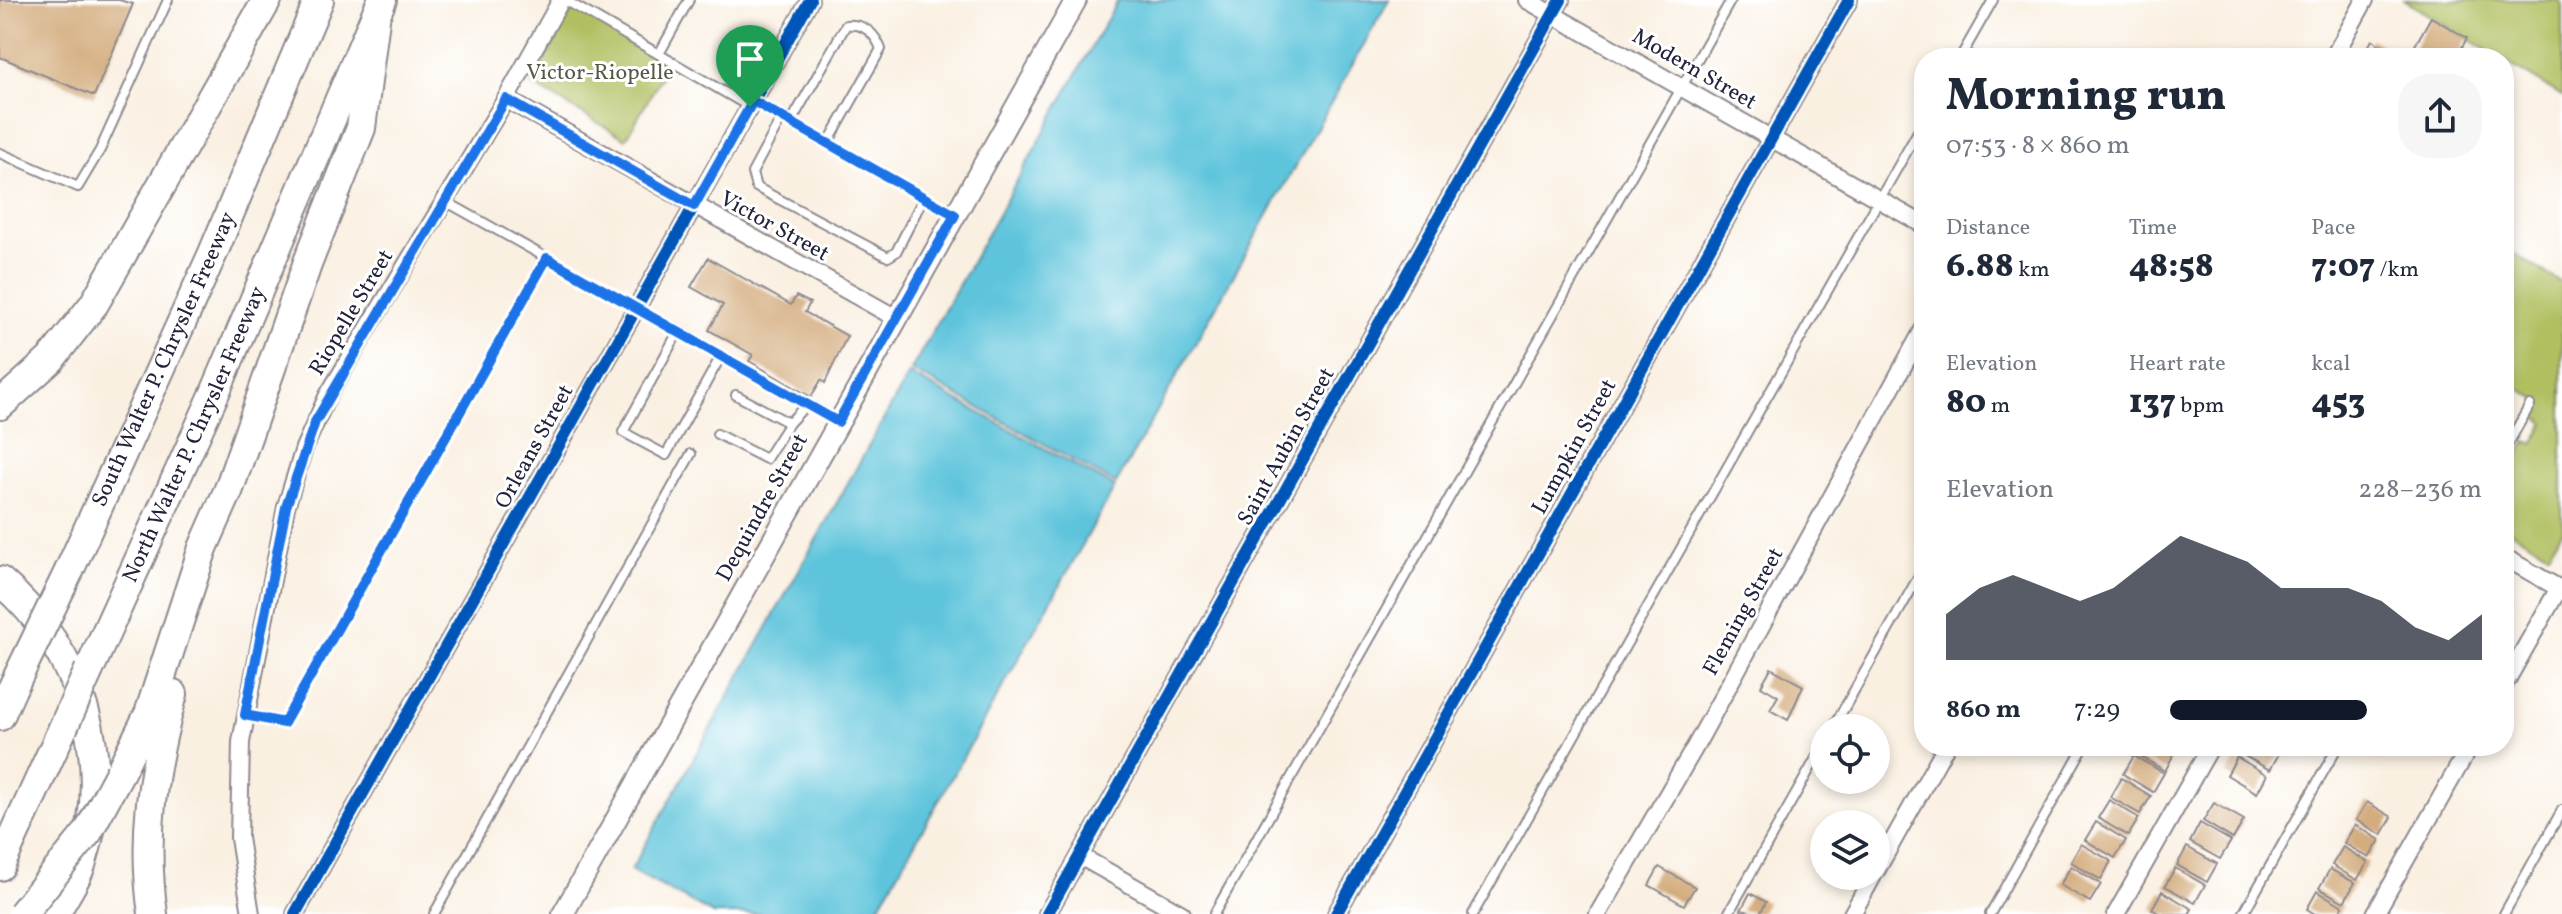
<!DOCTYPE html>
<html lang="en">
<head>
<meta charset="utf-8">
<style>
  body { margin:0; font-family:Vollkorn,serif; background:#f6f6f7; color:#1f2937; height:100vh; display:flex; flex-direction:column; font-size:30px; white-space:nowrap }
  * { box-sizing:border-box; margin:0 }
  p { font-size:26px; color:#747a83 }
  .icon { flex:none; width:44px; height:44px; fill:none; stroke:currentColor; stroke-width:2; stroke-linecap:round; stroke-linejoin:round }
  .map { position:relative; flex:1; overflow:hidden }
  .side { position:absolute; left:1914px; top:48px; width:600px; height:708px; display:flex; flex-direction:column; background:#fff; border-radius:32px; box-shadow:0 4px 12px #0003 }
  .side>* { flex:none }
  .buttons { position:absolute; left:1810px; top:714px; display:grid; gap:16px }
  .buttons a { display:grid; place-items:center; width:80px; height:80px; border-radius:50%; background:#fff; box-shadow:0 4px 12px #0003; font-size:40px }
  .pin { position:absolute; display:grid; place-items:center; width:68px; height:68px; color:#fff; margin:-82px -34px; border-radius:50% 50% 50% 0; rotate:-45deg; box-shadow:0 0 8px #0007 }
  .pin .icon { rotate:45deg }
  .round { display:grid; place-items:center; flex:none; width:84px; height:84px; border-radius:32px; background:#f6f6f7 }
  .head { display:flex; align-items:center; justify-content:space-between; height:136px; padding:0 32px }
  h1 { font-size:44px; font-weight:800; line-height:60px }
  .stats { display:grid; grid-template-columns:repeat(3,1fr); gap:12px; height:136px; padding:8px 32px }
  .stats div { display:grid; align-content:center }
  .stats b { font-size:34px; font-weight:800 }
  .stats small { font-size:22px; font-weight:400 }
  .stats p { font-size:22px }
  .chart { height:224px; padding:16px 32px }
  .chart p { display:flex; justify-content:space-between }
  .chart svg { width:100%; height:144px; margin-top:8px; fill:#111827; opacity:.7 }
  ul { padding:0 32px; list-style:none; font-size:26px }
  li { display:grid; grid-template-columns:128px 96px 1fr; align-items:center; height:60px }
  li i { height:20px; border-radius:10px; background:#111827 }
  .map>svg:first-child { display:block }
</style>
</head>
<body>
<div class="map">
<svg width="2562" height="914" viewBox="0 0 2562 914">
  <rect width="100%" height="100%" fill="#fff"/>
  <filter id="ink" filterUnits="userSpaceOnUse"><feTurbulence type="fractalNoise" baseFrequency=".0125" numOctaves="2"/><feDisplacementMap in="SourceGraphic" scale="16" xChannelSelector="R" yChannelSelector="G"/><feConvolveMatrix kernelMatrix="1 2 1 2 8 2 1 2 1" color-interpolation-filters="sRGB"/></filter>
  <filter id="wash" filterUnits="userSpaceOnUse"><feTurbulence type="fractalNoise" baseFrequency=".006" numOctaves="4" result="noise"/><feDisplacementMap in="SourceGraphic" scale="32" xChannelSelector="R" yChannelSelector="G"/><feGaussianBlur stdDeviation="1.8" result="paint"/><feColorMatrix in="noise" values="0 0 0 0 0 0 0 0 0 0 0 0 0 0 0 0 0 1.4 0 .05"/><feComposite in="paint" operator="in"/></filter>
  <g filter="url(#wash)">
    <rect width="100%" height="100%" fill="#faf0e2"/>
    <g fill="#b1bf61" stroke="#6a704e" stroke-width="2">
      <path d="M2404 0H2557L2562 3V96Z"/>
      <path d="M574 7 670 61 626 139 531 84Z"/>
      <path d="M2513 253 2562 283V531L2549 553 2504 527V480L2527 441 2533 444 2545 423 2533 415 2540 401 2504 380V267Z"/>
    </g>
    <g fill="#5dc4db" stroke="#40738b" stroke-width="2">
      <path d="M1118 0H1389L1116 484 911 370Z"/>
      <path d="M909 374 1115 487 875 914H713L631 870Z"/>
    </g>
    <g id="blocks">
      <g fill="#d4ad7f">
        <path d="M0 0H119L133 4 94 96 0 57Z"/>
        <path d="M2431 17 2467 38 2456 58H2408Z"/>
        <path d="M2372 40 2404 58H2362Z"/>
        <path d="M708 258 791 305 796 296 810 303 805 312 847 336 825 383 821 380 811 397 749 361 753 355 709 330 723 305 691 287Z"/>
        <path d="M1771 668 1803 686 1788 720 1770 710 1778 696 1761 686Z"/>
        <path d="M2139 746H2164L2175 752 2165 771 2135 753Z"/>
        <path d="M2243 746H2269L2280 752 2270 770 2239 753Z"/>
        <path d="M2134 756 2164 773 2153 792 2123 774Z"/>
        <path d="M2237 757 2267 775 2257 793 2227 775Z"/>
        <path d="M2121 778 2151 796 2140 814 2110 797Z"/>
        <path d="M2109 800 2139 818 2128 836 2098 818Z"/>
        <path d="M2367 802 2392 817 2382 835 2356 820Z"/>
        <path d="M2214 803 2244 820 2233 839 2203 821Z"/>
        <path d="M2096 822 2126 840 2115 858 2085 840Z"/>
        <path d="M2200 823 2231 841 2220 859 2190 842Z"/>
        <path d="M2355 825 2380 840 2369 858 2344 843Z"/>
        <path d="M2081 844 2111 861 2101 880 2071 862Z"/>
        <path d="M2187 847 2217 864 2207 882 2177 865Z"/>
        <path d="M2343 847 2368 862 2357 880 2332 865Z"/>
        <path d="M2071 866 2101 884 2090 902 2060 885Z"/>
        <path d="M1659 867 1695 887 1684 905 1649 885Z"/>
        <path d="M2175 868 2205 885 2195 903 2165 886Z"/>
        <path d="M2330 869 2355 883 2344 902 2319 888Z"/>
        <path d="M2162 891 2192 909 2189 914H2160L2152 909Z"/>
        <path d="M2317 891 2343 906 2338 914H2315L2307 909Z"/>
        <path d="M1750 893 1766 902 1760 914 1741 910Z"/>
      </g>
    </g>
  </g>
  <g filter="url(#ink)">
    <use href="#blocks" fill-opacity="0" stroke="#8e898e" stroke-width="2"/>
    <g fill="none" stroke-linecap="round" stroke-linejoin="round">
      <defs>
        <g id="service">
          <path d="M565 0 750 107"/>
          <path d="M659 54 689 0"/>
          <path d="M1960 58 1993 0"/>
          <path d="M753 101 954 215"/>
          <path d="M782 117 752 173 756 187 888 257 896 252 924 197"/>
          <path d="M791 122 846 25C863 23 875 33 881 49L828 143"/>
          <path d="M0 153 78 187 100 150 168 0"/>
          <path d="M445 201 838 421"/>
          <path d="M678 332 623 432 666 455 721 356"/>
          <path d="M736 395 789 423"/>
          <path d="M717 434 766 459 789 423 807 404"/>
          <path d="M2504 451 2530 405"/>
          <path d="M245 715 284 723 547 258"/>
          <path d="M1833 728 1924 567"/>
          <path d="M434 914 691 454"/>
          <path d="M1214 914 1731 0"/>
          <path d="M1473 914 1924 121"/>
          <path d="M1728 914 1824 744"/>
          <path d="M1990 914 2084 746"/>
          <path d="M2243 914 2338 746"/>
          <path d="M2504 914 2562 810"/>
        </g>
        <g id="minor">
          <path d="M1527 0 1924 225"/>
          <path d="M2333 58 2365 0"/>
          <path d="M506 99 896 318"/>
          <path d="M2504 557 2562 590"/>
          <path d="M2504 685 2559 588"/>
          <path d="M1080 856 1182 914"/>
          <path d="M1876 871 1946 746"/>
          <path d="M251 914 239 838 241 742 286 507 304 448 328 395 506 99 561 0"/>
          <path d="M295 914 810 0"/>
          <path d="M1047 914 1561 0"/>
          <path d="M1336 914 1849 0"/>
          <path d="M1598 914 1695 747 1924 328"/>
          <path d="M1852 914 1873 876"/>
          <path d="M2116 914 2211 746"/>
          <path d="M2375 914 2470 746"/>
        </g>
        <path id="tertiary" d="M563 914 1076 0"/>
        <g id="motorway">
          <path d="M0 405 51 359 94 304 267 0"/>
          <path id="s1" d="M69 571 213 253 319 0"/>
          <path d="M0 581C82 651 116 762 81 865 75 882 63 898 55 914"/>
          <path id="s2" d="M89 670 214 395 382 0"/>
          <path d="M0 716 12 689"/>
          <path d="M120 772 149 714 203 548 229 489 308 262 361 128 375 19"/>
          <path d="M0 866 63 728"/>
          <path d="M153 914C142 837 152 768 173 694"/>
        </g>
      </defs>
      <use href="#service" stroke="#8e898e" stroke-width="12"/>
      <use href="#minor" stroke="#8e898e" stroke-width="20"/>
      <use href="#tertiary" stroke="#8e898e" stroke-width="24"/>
      <use href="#motorway" stroke="#8e898e" stroke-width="32"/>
      <use href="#service" stroke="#fff" stroke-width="8"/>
      <use href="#minor" stroke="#fff" stroke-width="16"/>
      <use href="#tertiary" stroke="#fff" stroke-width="20"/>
      <use href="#motorway" stroke="#fff" stroke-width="28"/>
      <defs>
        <g id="motorway-bridge">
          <path d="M12 689 69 571"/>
          <path d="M63 728 89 670"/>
          <path d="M22 914 88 832 120 772"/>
        </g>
      </defs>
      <use href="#motorway-bridge" stroke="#8e898e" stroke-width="32" stroke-linecap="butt"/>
      <use href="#motorway-bridge" stroke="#fff" stroke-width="28"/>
      <defs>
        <g id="cycleway">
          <path d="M295 914 810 0"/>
          <path d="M1047 914 1561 0"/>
          <path d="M1336 914 1849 0"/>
        </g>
      </defs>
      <use href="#cycleway" stroke="#fff" stroke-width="17"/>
      <use href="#cycleway" stroke="#0057b8" stroke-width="12"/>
    </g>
  </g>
  <g fill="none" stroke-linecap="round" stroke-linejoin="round" filter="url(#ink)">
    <defs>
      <path id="route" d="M506 99 694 206 753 101 955 215 838 422 547 258 284 723 245 715 286 507 315 422Z"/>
    </defs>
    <use href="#route" stroke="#fff" stroke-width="16"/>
    <use href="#route" stroke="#1a73e8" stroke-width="10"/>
  </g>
  <g text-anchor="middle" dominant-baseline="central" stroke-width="6" stroke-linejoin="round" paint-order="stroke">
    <g font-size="22" fill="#22223b" stroke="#fff">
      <text transform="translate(1694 70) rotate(30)">Modern Street</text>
      <text transform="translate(774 227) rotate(29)">Victor Street</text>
      <text transform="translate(352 313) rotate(-59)">Riopelle Street</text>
      <text stroke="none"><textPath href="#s1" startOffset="232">South Walter P. Chrysler Freeway</textPath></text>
      <text stroke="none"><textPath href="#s2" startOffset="258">North Walter P. Chrysler Freeway</textPath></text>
      <text transform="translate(535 447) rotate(-61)">Orleans Street</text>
      <text transform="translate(1287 447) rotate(-61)">Saint Aubin Street</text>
      <text transform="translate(1575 447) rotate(-61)">Lumpkin Street</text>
      <text transform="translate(763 508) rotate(-61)">Dequindre Street</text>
      <text transform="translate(1744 612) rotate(-61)">Fleming Street</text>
    </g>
    <g font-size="22" fill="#545948" stroke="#fff">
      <text x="600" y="73">Victor-Riopelle</text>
    </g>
  </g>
</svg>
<div class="buttons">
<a><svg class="icon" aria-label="locate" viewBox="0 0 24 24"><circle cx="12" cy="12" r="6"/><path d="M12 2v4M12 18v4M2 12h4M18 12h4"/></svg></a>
<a><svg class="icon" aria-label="layers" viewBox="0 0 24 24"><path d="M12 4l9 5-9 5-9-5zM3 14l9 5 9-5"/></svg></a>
</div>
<div class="pin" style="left:750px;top:107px;background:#1e9e55"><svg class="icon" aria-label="arrive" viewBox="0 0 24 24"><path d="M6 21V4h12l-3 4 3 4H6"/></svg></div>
<section class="side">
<div class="head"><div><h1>Morning run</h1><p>07:53 · 8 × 860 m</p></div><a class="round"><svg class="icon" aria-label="share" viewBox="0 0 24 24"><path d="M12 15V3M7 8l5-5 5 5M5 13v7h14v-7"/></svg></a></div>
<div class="stats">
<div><p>Distance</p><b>6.88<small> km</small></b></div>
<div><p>Time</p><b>48:58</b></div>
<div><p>Pace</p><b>7:07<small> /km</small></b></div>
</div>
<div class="stats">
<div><p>Elevation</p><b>80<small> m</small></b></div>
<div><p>Heart rate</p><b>137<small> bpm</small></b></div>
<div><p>kcal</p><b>453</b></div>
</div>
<div class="chart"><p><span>Elevation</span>228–236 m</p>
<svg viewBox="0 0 160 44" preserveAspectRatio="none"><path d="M0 44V30L10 22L20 18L30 22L40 26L50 22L60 14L70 6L80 10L90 14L100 22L110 22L120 22L130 26L140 34L150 38L160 30V44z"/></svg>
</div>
<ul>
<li><b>860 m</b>7:29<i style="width:63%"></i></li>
</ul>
</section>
</div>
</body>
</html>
